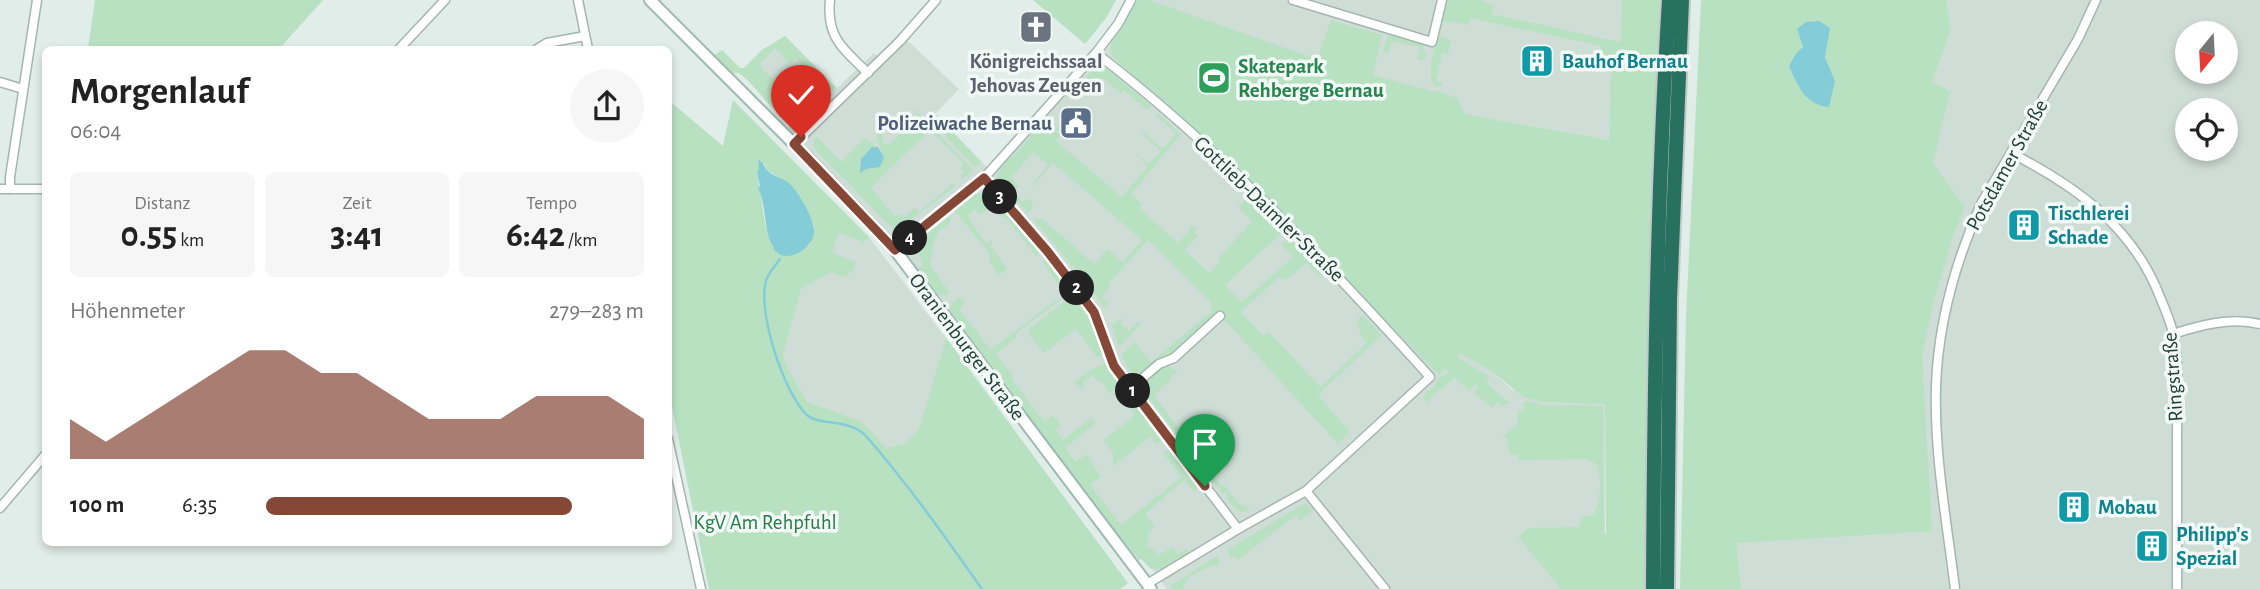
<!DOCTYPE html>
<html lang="de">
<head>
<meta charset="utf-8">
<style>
  body { margin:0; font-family:"Alegreya Sans",sans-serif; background:#f6f6f6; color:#222; height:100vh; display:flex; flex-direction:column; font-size:26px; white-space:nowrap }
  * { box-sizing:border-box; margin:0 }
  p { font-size:23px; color:#767676 }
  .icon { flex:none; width:38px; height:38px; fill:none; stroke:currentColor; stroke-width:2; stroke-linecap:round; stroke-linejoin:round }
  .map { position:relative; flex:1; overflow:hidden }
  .side { position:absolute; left:42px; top:46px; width:630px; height:500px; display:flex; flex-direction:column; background:#fff; border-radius:10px; box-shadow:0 4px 10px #0003 }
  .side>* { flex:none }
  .needle { width:46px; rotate:198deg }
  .controls { position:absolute; left:2175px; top:21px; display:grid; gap:14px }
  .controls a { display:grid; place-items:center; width:63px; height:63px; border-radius:50%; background:#fff; box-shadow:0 4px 10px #0003; font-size:35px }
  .pin { position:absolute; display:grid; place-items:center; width:60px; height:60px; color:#fff; margin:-72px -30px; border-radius:50% 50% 50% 0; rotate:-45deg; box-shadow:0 0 7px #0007 }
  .pin .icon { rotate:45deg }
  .km { position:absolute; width:35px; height:35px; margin:-18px; border-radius:50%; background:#222; color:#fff; font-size:19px; line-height:35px; text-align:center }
  .round { display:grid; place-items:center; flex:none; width:74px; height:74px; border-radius:37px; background:#f6f6f6 }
  .head { display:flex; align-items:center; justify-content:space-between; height:119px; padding:0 28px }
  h1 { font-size:38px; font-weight:700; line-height:52px }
  .figures { display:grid; grid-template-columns:repeat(3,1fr); gap:10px; height:119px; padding:7px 28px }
  .figures div { display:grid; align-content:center; border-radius:10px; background:#f6f6f6; text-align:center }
  .figures b { font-size:35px; font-weight:700 }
  .figures small { font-size:19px; font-weight:400 }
  .figures p { font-size:19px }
  .chart { height:196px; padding:14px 28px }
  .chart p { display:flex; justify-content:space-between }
  .chart svg { width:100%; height:126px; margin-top:7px; fill:#854736; opacity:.7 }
  ul { padding:0 28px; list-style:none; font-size:23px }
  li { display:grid; grid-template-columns:112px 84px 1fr; align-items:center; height:52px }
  li i { height:18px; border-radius:9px; background:#854736 }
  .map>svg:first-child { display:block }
</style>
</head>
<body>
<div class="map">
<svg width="2260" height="589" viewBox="0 0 2260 589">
  <rect width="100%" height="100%" fill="#e1ede8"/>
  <g fill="#cfddd7" fill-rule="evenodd">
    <path d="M1149 0H1622L1620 52 1610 82 1609 140 1465 114Z"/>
    <path d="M1946 0H2260V589H1726L1693 188 1951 29ZM2188 33H2226V72H2188ZM2188 110H2226V149H2188Z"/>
    <path d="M785 36 837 88 874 53 884 62 906 39 959 89 935 114 994 174 1110 45 1112 57 1117 63 1256 187 1439 374 1459 353 1494 373 1511 389 1543 402 1605 403V589H1167L1009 379 950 317 890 235 788 127 795 120 744 68 762 50Z"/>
    <path d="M840 209 869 237 965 363 932 517 816 420 787 382 766 281Z"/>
  </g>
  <g fill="#b8e1c2" fill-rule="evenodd">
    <path d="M95 0H323L279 49H88Z"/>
    <path d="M1033 0H1116L1106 18 1085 44Z"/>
    <path d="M1136 0H1149L1317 59 1331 20 1382 35 1373 75 1434 92 1436 90 1457 98 1465 114 1609 140 1610 82 1613 67 1608 65 1610 59 1599 55 1601 46 1470 18 1468 25 1450 21 1449 24 1441 20 1445 0H1480L1493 5 1492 14 1620 42 1622 0H1660L1648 291 1644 589H1561L1518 537 1528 528 1578 527 1582 517 1593 515C1600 508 1603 473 1596 464 1592 461 1590 461 1585 459L1519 460 1518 455 1509 454 1507 438 1502 436 1517 425 1518 410 1525 411 1523 404 1526 401 1544 405 1603 406 1604 534H1606L1605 404 1543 402 1523 397 1494 373 1459 353 1457 357 1490 377 1486 382 1509 403 1501 406 1497 402 1492 408 1474 393 1479 387 1476 384 1469 391 1454 377 1441 390 1439 389 1427 403 1424 399 1426 391 1432 390 1441 376 1448 374 1447 369 1446 368 1439 375 1256 187 1112 57 1110 45Z"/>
    <path d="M1701 0H1946L1951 29 1932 81 1950 92 1933 163 1965 207 1953 236 1934 301 1922 356 1932 531 1736 543 1741 589H1680L1686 316ZM1797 29 1827 38 1825 57 1835 81 1818 105C1802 95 1796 83 1789 66L1796 53 1803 47Z"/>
    <path d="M1389 34 1427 45 1424 46 1423 52 1426 53V59L1417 60 1420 47 1392 41 1388 54H1386L1383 50Z"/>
    <path d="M785 36 836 88 832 92 813 73 804 76 801 73 805 67 796 58 790 64 775 48 759 65 783 90 782 94 797 109 812 94 817 98 821 93 828 98 799 126C781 125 755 84 740 74 736 71 735 75 729 72 723 70 717 61 715 55L722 50 740 68H744L762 50Z"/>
    <path d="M1440 36 1451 40 1448 54 1442 53 1436 81 1442 83 1441 86 1436 87 1431 82V62L1436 39Z"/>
    <path d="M1098 66 1110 71 1151 106 1147 110 1124 90 1121 93 1103 78 1091 91 1083 84 1092 69Z"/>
    <path d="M733 100 869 237 864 242 839 233 832 253 856 262 853 270 845 277 831 272 801 289 783 354 785 363 807 402 857 420 865 425 886 448 904 444 919 429 946 338 1128 583 1120 589H709L669 392 668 105 672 103 723 146ZM764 163 767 170 791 185 805 207 814 225 810 246 773 248 765 223 757 173Z"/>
    <path d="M914 109 973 170 963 179 960 176 964 172 960 168 964 164 930 130 871 187 895 217 899 213 903 218 915 207 919 212 953 183 955 186 902 227 893 229 817 151C814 146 812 142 816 136L841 162 865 138 869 142 872 141 875 146 861 159 859 165 871 169 881 152 876 135 879 132 883 133V143L890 144 903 131 900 122 909 113 916 119 918 117Z"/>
    <path d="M1158 113 1181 134 1131 194 1142 204 1140 209 1178 243 1188 232 1191 226H1196L1195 233 1198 236 1185 250 1209 273 1221 261 1218 258 1252 222 1238 207 1249 195 1285 230 1225 285 1242 302 1293 257 1281 244 1289 238 1325 275H1318L1307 263 1286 280 1278 278 1241 312 1263 336 1269 332 1320 387 1367 343 1361 336 1357 320 1362 315 1382 335 1318 395 1350 432 1338 444 1218 313 1181 346 1135 379 1121 355 1134 342 1151 362 1211 312V303L1148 240 1108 284 1110 287 1102 297 1109 303 1104 308 1091 288 1033 219 1041 218 1094 264 1107 249 1123 262 1142 240 1053 163 1033 186 1032 184 1048 165 1033 152 1012 177 1018 187 1014 191 1023 202 1028 198 1032 203 1033 208 1028 213 996 180 1000 167 1008 158 1013 157 1049 115 1054 118 1051 123 1058 128 1061 126 1056 132 1060 136 1056 141 1122 197 1148 166 1130 148 1149 164 1161 151 1142 134 1144 132 1163 149 1176 133 1156 115Z"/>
    <path d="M937 115 981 162 975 167 931 121Z"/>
    <path d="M979 193 988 195 998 202 980 215 975 209 967 215 986 244 992 240 993 242 990 245 1007 269 999 275 990 263 989 253 955 211 970 197Z"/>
    <path d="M1004 208 1042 251 1036 256 1007 219 998 215Z"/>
    <path d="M949 217 951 222 937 232 939 235 934 239 930 266 949 291 947 295C931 298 925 281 917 270L923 265 916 247 927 234Z"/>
    <path d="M1048 258 1072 289 1069 294 1015 334 1017 337 996 354 1013 376 1011 378 1044 421 1053 415 1061 425 1055 430 1063 440 1092 418 1096 423 1065 448 1075 462 1087 454 1093 463 1092 464 1101 476 1090 485 1121 525 1181 477 1163 453 1170 448 1199 486 1194 492 1184 480 1145 514 1155 527 1147 534 1150 537 1147 540 1149 543 1146 546 1147 548 1150 546 1158 555 1173 547 1177 554 1187 549 1189 554 1163 569H1151L1141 559 1139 560 1076 484 948 313 952 303 960 297 965 303 959 309 991 350 1053 302 1055 300 1057 302 1067 294 1045 266 1043 261Z"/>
    <path d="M1077 295 1093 321 1104 354 1098 358 1076 329 1044 353 1028 333 1029 329 1071 297Z"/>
    <path d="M1121 318 1123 319 1120 323 1129 331 1138 321 1141 324 1119 347 1112 326Z"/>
    <path d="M1105 363 1109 365 1121 384 1110 394 1101 381 1099 382 1092 375 1082 383 1085 386 1081 389 1074 382 1089 371Z"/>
    <path d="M1162 367H1170L1178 372 1154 395 1222 487 1224 485 1241 505 1251 508 1244 512 1236 510 1226 498 1228 497 1225 492 1222 493 1139 386Z"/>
    <path d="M1133 403 1162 439 1157 444 1150 437 1113 466V453L1104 440 1135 415 1129 406Z"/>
    <path d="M1305 503 1314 510 1300 521 1296 515 1238 560 1235 557 1231 558 1227 550Z"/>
    <path d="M1217 556 1220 561 1217 566 1215 564 1189 577 1182 589H1171L1170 586Z"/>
  </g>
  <g fill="#84cdd8">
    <path d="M1819 21 1830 28 1825 57 1835 81 1829 107C1806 106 1797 85 1789 66L1796 53 1803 47 1797 29 1806 22Z"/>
    <path d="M872 147H878L884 157 880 167 866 169 860 173 861 159Z"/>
    <path d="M758 160C765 163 763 166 768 171 774 177 785 178 791 185 799 193 816 222 814 233 811 251 784 265 774 249 763 231 767 206 758 188L760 186 757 173 759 168Z"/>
  </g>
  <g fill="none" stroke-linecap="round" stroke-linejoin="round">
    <path stroke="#84cdd8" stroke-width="2.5" d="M780 259C775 266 768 273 766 281 757 311 784 394 807 415 819 426 849 418 866 436 908 484 945 537 982 589"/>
    <defs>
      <g id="minor">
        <path d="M578 0 588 49"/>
        <path d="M830 0C826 37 843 49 868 73"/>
        <path d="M1293 0 1432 42 1442 0"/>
        <path d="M399 49 445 0"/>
        <path d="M537 49 547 43 585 36"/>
        <path d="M1096 53C1220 148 1326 262 1430 377L1306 491 1238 529 1147 584"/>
        <path d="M0 82 23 89"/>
        <path d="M794 144 900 41 936 0"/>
        <path d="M2011 153C2076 186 2133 227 2160 297 2165 309 2170 320 2173 333 2180 367 2177 404 2177 439 2177 489 2177 539 2177 589"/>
        <path d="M984 178 1069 278 1097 318 1114 366 1238 529"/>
        <path d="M0 189H46"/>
        <path d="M10 189V177L37 0"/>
        <path d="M895 250 984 178 1096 53 1118 24 1131 0"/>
        <path d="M2173 334C2201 325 2230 317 2260 324"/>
        <path d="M1131 388 1159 364 1174 358 1220 316"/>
        <path d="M668 439 701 589"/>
        <path d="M1306 491 1385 589"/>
        <path d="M0 508 46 454"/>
        <path d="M1955 589C1947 522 1934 455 1936 387 1938 323 1956 260 1982 202L2078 39 2096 0"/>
      </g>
      <path id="secondary" d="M650 0 808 158 895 250 1151 589"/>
      <g id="motorway">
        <path d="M1653 589C1654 393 1657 196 1669 0"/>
        <path d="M1667 589 1670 299 1682 0"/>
      </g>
    </defs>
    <use href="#minor" stroke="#a3b6af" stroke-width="11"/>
    <use href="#secondary" stroke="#9ebab0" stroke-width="14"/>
    <use href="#motorway" stroke="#c1cac7" stroke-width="18"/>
    <use href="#minor" stroke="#fff" stroke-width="8"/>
    <use href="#secondary" stroke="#fff" stroke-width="10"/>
    <use href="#motorway" stroke="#28705f" stroke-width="14"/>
  </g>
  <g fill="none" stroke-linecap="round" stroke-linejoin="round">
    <defs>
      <path id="route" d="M801 137 794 144 895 250 984 178 1048 252 1094 312 1114 366 1205 486"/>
    </defs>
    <use href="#route" stroke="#fff" stroke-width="14"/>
    <use href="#route" stroke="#854736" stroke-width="9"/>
  </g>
  <defs>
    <symbol id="church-square" viewBox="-11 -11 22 22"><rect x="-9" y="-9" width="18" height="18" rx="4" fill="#6b7280" stroke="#f2f9f6"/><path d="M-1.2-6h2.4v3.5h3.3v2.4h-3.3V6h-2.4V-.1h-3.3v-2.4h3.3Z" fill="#fff"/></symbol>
    <symbol id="building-square" viewBox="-11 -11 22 22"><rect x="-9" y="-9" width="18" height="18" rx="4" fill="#0f9aa8" stroke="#f2f9f6"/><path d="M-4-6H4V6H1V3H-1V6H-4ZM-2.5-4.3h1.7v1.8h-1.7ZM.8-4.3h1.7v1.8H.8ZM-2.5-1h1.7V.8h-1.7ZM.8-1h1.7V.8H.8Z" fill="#fff"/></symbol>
    <symbol id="stadium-square" viewBox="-11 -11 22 22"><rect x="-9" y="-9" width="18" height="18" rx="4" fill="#2e9e5b" stroke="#f2f9f6"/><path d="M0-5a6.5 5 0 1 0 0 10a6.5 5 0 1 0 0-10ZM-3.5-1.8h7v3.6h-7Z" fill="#fff"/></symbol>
    <symbol id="civic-square" viewBox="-11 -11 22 22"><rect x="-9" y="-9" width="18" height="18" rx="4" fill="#5c6f8a" stroke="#f2f9f6"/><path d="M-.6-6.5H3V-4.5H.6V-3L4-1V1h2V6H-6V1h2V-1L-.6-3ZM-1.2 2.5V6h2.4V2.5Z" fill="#fff"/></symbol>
  </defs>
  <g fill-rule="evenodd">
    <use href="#church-square" x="1017" y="8" width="38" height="38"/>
    <use href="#building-square" x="1518" y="42" width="38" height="38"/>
    <use href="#stadium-square" x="1195" y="59" width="38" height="38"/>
    <use href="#civic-square" x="1057" y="104" width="38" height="38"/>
    <use href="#building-square" x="2005" y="206" width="38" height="38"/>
    <use href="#building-square" x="2055" y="488" width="38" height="38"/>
    <use href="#building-square" x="2133" y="527" width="38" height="38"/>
  </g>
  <g text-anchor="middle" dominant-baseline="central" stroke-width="7" stroke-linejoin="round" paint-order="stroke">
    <g font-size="21" font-weight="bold" fill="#5b616d" stroke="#f2f9f6">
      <text x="1036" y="61">Königreichssaal<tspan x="1036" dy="24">Jehovas Zeugen</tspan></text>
    </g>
    <g font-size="21" font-weight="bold" fill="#0d838f" stroke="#f2f9f6" text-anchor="start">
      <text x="1562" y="61">Bauhof Bernau</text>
      <text x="2048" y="213">Tischlerei<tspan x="2048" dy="24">Schade</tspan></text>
      <text x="2098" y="507">Mobau</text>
      <text x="2176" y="534">Philipp's<tspan x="2176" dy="24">Spezial</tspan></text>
    </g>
    <g font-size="21" font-weight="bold" fill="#27864d" stroke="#f2f9f6" text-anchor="start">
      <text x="1238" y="66">Skatepark<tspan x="1238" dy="24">Rehberge Bernau</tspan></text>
    </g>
    <g font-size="21" font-weight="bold" fill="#4e5e75" stroke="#f2f9f6" text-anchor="end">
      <text x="1052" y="123">Polizeiwache Bernau</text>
    </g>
    <g font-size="21" fill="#204037" stroke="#f2f9f6">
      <text transform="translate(2007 165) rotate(-61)">Potsdamer Straße</text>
      <text transform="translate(1269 209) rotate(44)">Gottlieb-Daimler-Straße</text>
      <text transform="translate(967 347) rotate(53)">Oranienburger Straße</text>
      <text transform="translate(2173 377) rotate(-94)">Ringstraße</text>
    </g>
    <g font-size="21" fill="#257c45" stroke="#f2f9f6">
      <text x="765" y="522">KgV Am Rehpfuhl</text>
    </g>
  </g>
</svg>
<div class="controls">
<a><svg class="needle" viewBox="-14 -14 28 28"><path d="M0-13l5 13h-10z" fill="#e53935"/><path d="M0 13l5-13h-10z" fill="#767676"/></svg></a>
<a><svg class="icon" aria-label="locate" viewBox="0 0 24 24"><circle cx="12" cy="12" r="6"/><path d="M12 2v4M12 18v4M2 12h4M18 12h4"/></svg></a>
</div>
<div class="pin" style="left:1205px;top:486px;background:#1e9e55"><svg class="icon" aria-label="arrive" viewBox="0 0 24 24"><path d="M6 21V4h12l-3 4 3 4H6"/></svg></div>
<div class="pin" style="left:801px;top:137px;background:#d93025"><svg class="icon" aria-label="check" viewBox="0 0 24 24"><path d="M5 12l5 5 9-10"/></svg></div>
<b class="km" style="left:1133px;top:391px">1</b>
<b class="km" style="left:1077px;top:288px">2</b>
<b class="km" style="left:1000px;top:197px">3</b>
<b class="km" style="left:910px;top:238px">4</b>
<section class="side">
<div class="head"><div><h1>Morgenlauf</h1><p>06:04</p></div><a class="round"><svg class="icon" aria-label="share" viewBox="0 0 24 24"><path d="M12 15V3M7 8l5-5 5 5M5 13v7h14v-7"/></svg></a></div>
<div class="figures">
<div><p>Distanz</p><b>0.55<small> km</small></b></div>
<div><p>Zeit</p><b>3:41</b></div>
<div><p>Tempo</p><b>6:42<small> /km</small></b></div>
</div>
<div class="chart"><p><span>Höhenmeter</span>279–283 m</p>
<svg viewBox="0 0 160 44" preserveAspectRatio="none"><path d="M0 44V30L10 38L20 30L30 22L40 14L50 6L60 6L70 14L80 14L90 22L100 30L110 30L120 30L130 22L140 22L150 22L160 30V44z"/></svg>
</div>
<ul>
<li><b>100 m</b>6:35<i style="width:81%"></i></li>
</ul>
</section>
</div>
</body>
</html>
